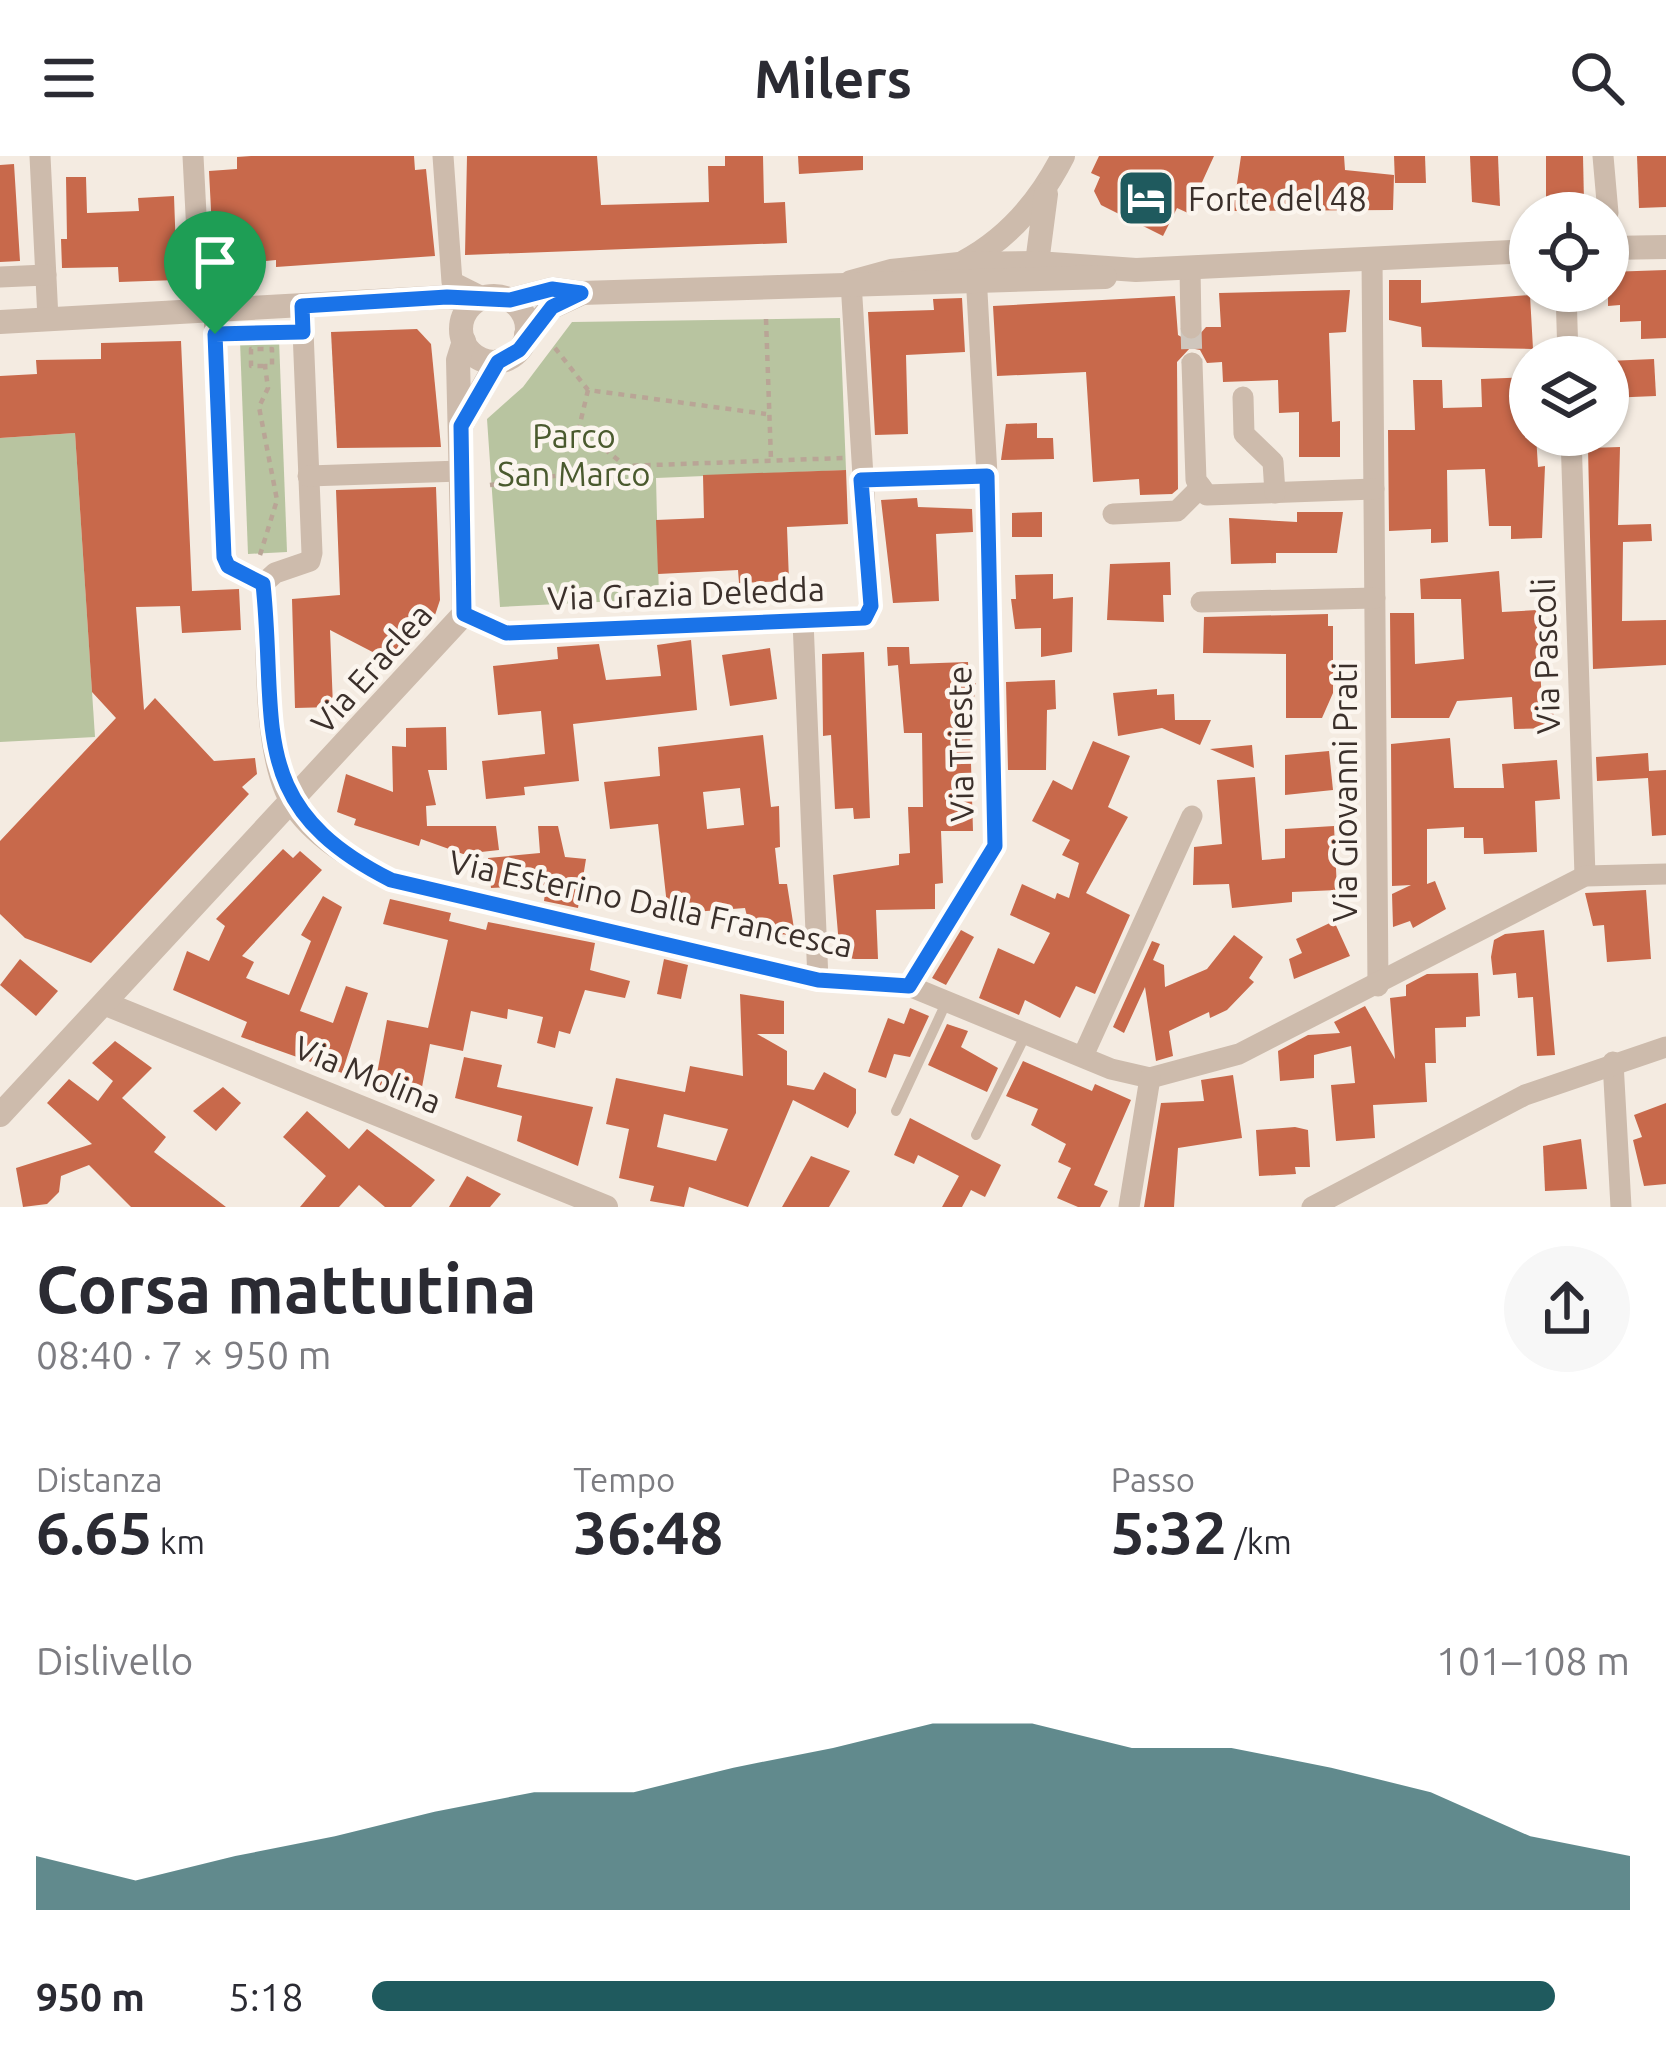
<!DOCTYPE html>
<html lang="it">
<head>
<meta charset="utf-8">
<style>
  body { margin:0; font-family:Ubuntu,sans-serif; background:#f7f7f7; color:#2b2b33; height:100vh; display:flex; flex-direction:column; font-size:45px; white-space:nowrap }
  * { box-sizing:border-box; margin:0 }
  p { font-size:39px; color:#7c7c81 }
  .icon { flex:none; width:66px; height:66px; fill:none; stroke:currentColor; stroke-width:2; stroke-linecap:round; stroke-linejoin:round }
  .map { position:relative; height:1051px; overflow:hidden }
  .details { display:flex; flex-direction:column; background:#fff; flex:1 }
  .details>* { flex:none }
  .controls { position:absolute; left:1509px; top:36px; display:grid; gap:24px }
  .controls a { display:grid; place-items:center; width:120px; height:120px; border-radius:50%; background:#fff; box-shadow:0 3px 9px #0004; font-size:60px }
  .pin { position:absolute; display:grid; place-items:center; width:102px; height:102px; color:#fff; margin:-123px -51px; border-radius:50% 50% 50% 0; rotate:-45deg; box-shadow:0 0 12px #0007 }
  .pin .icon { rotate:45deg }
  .round { display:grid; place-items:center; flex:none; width:126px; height:126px; border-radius:63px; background:#f7f7f7 }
  .head { display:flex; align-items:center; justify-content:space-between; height:204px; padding:0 36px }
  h1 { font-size:66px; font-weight:600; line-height:90px }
  .figures { display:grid; grid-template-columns:repeat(3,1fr); gap:18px; height:204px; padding:12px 36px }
  .figures div { display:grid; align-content:center }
  .figures b { font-size:60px; font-weight:600 }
  .figures small { font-size:33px; font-weight:400 }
  .figures p { font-size:33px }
  .chart { height:336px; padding:24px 36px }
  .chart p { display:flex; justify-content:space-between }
  .chart svg { width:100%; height:216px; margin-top:12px; fill:#1f5a5e; opacity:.7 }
  ul { padding:0 36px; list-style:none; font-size:39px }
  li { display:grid; grid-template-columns:192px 144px 1fr; align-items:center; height:90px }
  li i { height:30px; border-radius:15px; background:#1f5a5e }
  header { display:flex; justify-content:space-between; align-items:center; height:156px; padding:0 36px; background:#fff; font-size:54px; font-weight:600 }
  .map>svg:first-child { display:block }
</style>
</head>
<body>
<header><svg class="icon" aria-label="menu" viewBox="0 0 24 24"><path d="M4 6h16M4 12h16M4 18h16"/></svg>Milers<svg class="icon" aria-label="search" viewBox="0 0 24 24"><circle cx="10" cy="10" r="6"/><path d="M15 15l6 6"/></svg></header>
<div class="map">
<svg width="1666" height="1051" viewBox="0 0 1666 1051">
  <rect width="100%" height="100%" fill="#f4ebe1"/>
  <g fill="#b8c4a0">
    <path d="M840 162 846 314 656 322 659 443 500 451 487 263 523 231 572 166Z"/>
    <path d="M279 183 287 396 248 398 240 185Z"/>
    <path d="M75 277 95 581 0 586V282Z"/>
  </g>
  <g fill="#c8694b" fill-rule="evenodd">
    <path d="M251 0H414L415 14 426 13 435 100 276 111V104L255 106V99L213 93 209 15 237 13V1Z"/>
    <path d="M467 0H597L601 49 709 46 708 10H725V0H763L764 47 785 46 787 87 465 99Z"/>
    <path d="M798 0H863V14L799 18Z"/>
    <path d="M1099 0H1214L1188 57 1177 52 1163 80 1101 49 1094 35 1100 21 1091 17Z"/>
    <path d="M1241 0H1344L1345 14 1394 19 1393 54 1233 55Z"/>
    <path d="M1394 0H1425L1426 27H1395Z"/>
    <path d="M1470 0H1498L1500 50 1472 46Z"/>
    <path d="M1546 0H1583L1584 46 1546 48Z"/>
    <path d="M1637 0H1666V51L1639 52Z"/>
    <path d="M14 8 20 105 0 106V9Z"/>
    <path d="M66 21H86L87 57 139 55 138 42 174 40 177 124 119 126 118 111 62 112 61 83H67Z"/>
    <path d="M1666 114V182L1641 183V165L1620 166V149L1608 150V116Z"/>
    <path d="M1389 124H1421V147L1530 139 1533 193 1422 191 1421 171 1389 164Z"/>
    <path d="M1350 134 1346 176 1329 177 1332 266 1340 265V301H1299V256L1279 257 1278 224 1223 226 1222 206 1207 207 1200 194 1190 192 1177 206 1178 333 1172 338 1140 339 1139 323 1093 326 1086 216 997 220 993 150 1175 140 1178 179 1192 187 1206 171H1221L1219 137Z"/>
    <path d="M962 142 965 196 906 199 908 278 875 279 868 156 934 154 933 143Z"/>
    <path d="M417 173 431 188 441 291 337 292 331 176Z"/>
    <path d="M181 185 192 435 239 433 241 474 182 477 180 450 136 451 144 554 155 542 214 605 255 602 257 618 242 631 249 638 91 807 25 782 0 758V685L116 562 92 536 75 277 0 282V220L37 218 36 204 101 203V187Z"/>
    <path d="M1654 203 1656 240 1608 242V205Z"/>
    <path d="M1530 221V279H1536L1538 311 1545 310 1542 382 1511 383V370H1489L1485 313 1447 314 1448 386 1431 387V373L1389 375 1388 274H1415L1413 224H1442L1443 252 1482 251 1481 223Z"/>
    <path d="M1037 267V282H1053L1054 303 1001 304 1006 268Z"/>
    <path d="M1620 291 1618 369 1651 368 1652 385 1623 386 1622 465 1666 464V509L1593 513 1588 292Z"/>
    <path d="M846 314 848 368 787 371 789 425 739 427 738 414 658 418 656 364 704 362 703 319Z"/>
    <path d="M436 331 440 444 433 465 392 506 330 474 333 551 295 552 292 443 340 439 336 334Z"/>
    <path d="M917 342 918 351 972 353 973 376 936 378 939 445 893 447 881 344Z"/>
    <path d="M1042 356V381H1012V357Z"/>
    <path d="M1297 356H1343L1337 397H1276V407L1231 408 1229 362 1297 366Z"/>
    <path d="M1170 406 1171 439H1163L1164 466 1107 464 1110 408Z"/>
    <path d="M1499 415 1502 456 1537 454 1542 547H1553L1554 572 1514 573 1512 541 1457 545 1449 562H1391L1390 457H1414L1415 508 1464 503 1461 443H1421L1420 423Z"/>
    <path d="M1053 418V443L1073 441 1072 496 1041 501V472L1015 473 1011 443H1016L1015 419Z"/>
    <path d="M1328 458V470H1333V537L1322 562H1286V498L1203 497 1204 461Z"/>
    <path d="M691 484 697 554 573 568 579 625 524 631 525 639 486 643 482 605 545 598 541 555 498 559 493 510 558 503 557 491 599 488 606 524 661 520 657 489Z"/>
    <path d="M887 491H909L910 508 968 506 969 527H976L970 574 973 675H941L943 727 935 728V753L876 754 878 803H855L840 801 833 719 899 709V698L910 697 908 651H923L922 577H904L898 509 888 510Z"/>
    <path d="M770 492 777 543 730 550 722 499Z"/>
    <path d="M864 496 870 662 854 663 853 652 835 653 831 579 823 580 822 498Z"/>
    <path d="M1055 524 1056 553 1047 554 1046 614H1008L1006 526Z"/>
    <path d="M1157 533V539L1174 538 1175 564H1211L1200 589 1162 572 1118 580 1113 537Z"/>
    <path d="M446 571 447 614H428L436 649 426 650 427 670H496L499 694 463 698 421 683 419 690 354 669 356 663 337 656 346 618 393 636 392 590 406 591V572Z"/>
    <path d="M763 579 771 651 779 650 780 691 775 692 779 728H787L795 779 751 777 745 752 668 758 658 668 610 673 604 626 660 620 658 591ZM740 632 744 669 707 673 703 636Z"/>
    <path d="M1450 582 1454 632H1504L1502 608 1557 604 1560 643 1535 645 1537 696 1484 698 1483 682H1464V671L1427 673V728L1435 725 1446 753 1413 772 1410 765 1393 771 1392 738 1411 729 1392 730 1391 588Z"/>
    <path d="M1093 585 1130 600 1108 651 1128 661 1086 737 1130 759 1095 838 1076 830 1060 862 1025 844 1019 859 979 842 998 792 1034 808 1050 777 1010 759 1022 728 1055 743 1057 737 1069 742 1079 707 1062 699 1070 684 1032 665 1053 624 1072 634Z"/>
    <path d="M1252 589 1254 612 1210 593Z"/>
    <path d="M1329 595 1333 634 1285 639V599Z"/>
    <path d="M1648 597 1649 615 1666 614V679L1652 680 1648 622 1597 625 1596 601Z"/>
    <path d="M1255 621 1262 704 1285 702V673L1334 670 1337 734 1292 736V746L1232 752 1229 728 1193 729 1194 691 1222 688 1217 624Z"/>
    <path d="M538 670H558L565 701 586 703 578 752 544 745 546 729 491 732 488 702 540 697Z"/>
    <path d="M283 693 293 702 300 695 322 714 242 800 254 806 246 822 289 839 311 785 301 779 323 740 342 751 300 855 333 867 346 830 368 837 342 917 241 881 247 866 173 834 187 795 209 805 225 770 216 763Z"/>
    <path d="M1646 734 1651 803 1607 806 1604 769 1593 770 1585 737Z"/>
    <path d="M390 743 451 757 449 765 486 774 488 766 595 787 590 814 630 825 625 842 585 834 570 878 559 875 555 892 537 887 543 861 508 853 507 863 471 855 463 895 430 888 420 942 374 934 387 864 428 872 448 784 383 768Z"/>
    <path d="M1334 765 1350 800 1294 823 1289 803 1302 797 1296 783Z"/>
    <path d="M961 774 974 781 946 829 932 822Z"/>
    <path d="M1544 774 1555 899 1537 900 1533 841 1518 842 1516 817 1493 819 1491 801 1494 784 1505 778Z"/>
    <path d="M1234 779 1263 801 1249 822 1254 826 1227 854 1210 862 1209 856 1169 875 1173 900 1156 905 1145 831 1124 877 1113 871 1152 785 1160 788 1153 804 1164 809 1165 831 1207 813Z"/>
    <path d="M20 803 58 835 36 860 0 829Z"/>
    <path d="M664 803 688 809 681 843 657 838Z"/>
    <path d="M1478 817 1480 860 1466 861V871L1435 872 1436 907H1425L1427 946 1373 949 1375 982 1336 985 1331 929 1355 927 1351 890 1314 899V922L1280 925 1278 895 1308 879 1340 877 1334 866 1365 850 1395 903 1390 842 1406 840V829L1427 818Z"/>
    <path d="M740 838 784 845V878H757L787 895V929L814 934 824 916 856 933V957L848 972 793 944 748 1051 689 1031 684 1051 650 1045 654 1030 619 1022 629 973 606 968 616 922 685 936 690 910 743 920ZM664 958 728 973 716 1005 657 991Z"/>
    <path d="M910 852 929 860 910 901 894 898 886 922 868 916 888 862 904 868Z"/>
    <path d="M947 868 968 875 961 891 998 912 987 936 928 909Z"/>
    <path d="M115 885 152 912 122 942 166 981 154 996 226 1051H131L89 1009 61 1020 59 1036 47 1048 23 1051 16 1012 92 988 47 947 69 923 98 945 113 925 92 907Z"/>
    <path d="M464 901 502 909 497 931 593 951 578 1010 517 985 522 960 455 942Z"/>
    <path d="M1023 905 1092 935 1095 928 1131 944 1094 1029 1108 1035 1100 1051H1078L1057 1042 1071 1012 1058 1006 1066 988 1031 969 1038 953 1006 940Z"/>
    <path d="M1233 919 1242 982 1178 992 1174 1051H1144L1161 947 1204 945 1201 924Z"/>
    <path d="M223 931 241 947 216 975 193 955Z"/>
    <path d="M1666 947V1028L1644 1030 1633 984 1642 981 1634 959Z"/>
    <path d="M307 955 349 993 367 973 435 1024 411 1051H385L359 1029 339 1051H300L326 1020 283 981Z"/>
    <path d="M910 962 1001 1009 985 1041 971 1034 962 1051H942L959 1020 918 999 914 1008 894 999Z"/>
    <path d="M1295 971 1308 974 1310 1011H1295L1296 1018 1259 1020 1256 974Z"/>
    <path d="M1581 983 1587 1033 1545 1035 1543 990Z"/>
    <path d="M811 1000 850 1015 829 1051H782Z"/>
    <path d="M467 1020 501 1038 490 1051H449Z"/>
  </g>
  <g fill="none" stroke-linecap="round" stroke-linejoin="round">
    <path stroke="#cfc6bd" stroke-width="21" stroke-dasharray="21 10" stroke-linecap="butt" d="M1191 172 1192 207"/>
    <g stroke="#b9a596" stroke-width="4.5" stroke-dasharray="6 6" stroke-linecap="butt">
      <path d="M766 163 771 304"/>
      <path d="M232 178 281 177"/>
      <path d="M555 192 588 234 766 258"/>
      <path d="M588 234 579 272 623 308"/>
      <path d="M490 329 626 310 843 302"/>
      <path d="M260 399 277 344 259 251 268 232 265 210H272V193H251V210H265"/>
    </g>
    <g stroke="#cdbbac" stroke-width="10">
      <path d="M896 955 946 847"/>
      <path d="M976 979 1025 880"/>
    </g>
    <g stroke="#cdbbac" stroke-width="21">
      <path d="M40 0 48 163"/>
      <path d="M193 0 201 155"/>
      <path d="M443 0 452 126 480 140"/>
      <path d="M1603 0 1608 57"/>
      <path d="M1372 102 1378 830"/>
      <path d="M1190 111 1191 172"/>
      <path d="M0 121 46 119"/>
      <path d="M1566 135 1568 201"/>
      <path d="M214 155 224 401 228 410 263 428 275 417 310 405 312 397 302 150"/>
      <path d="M1192 207 1196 324 1207 339 1374 333"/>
      <path d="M1243 241 1244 278 1273 306 1275 337"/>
      <path d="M1571 279 1585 720"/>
      <path d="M308 320 461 315"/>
      <path d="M861 324 987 319"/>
      <path d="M1113 358 1177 355 1201 331"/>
      <path d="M263 428C268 489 262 580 285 635 302 676 354 706 391 724L818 824 909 830 1111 913 1150 922 1239 898 1585 720 1666 718"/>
      <path d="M1201 446 1375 442"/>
      <path d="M464 458 506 477 865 462 871 450 851 126"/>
      <path d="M803 465 818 824"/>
      <path d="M909 830 995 690 987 319 977 136"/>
      <path d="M1083 900 1192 660"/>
      <path d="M1613 906 1621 1051"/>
      <path d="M1129 1051 1150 922"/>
      <path d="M1312 1051 1525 939 1666 891"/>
    </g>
    <g stroke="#cdbbac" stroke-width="24">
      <path d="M1608 92 1666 91"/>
      <path d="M964 106C1009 82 1040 45 1063 0"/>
      <path d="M1037 107 1046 38"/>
      <path d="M851 126 891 115 959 108 1037 107 1136 114 1530 95"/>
      <circle cx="494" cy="173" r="33"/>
      <path d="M510 144 552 133 581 137 1105 121"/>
      <path d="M0 166 447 141 478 144"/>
      <path d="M526 179 552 151 580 138"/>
      <path d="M462 268 498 205"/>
      <path d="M106 848 606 1051"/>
      <path d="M0 959 464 458 458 204 464 185"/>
    </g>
  </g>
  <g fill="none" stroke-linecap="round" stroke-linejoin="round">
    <defs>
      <path id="route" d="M552 133 581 137 552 151 519 194 498 206 461 270 464 458 506 477 865 462 871 450 861 324 987 320 995 690 909 830 818 824 391 724C244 650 278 569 263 428L228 410 224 401 215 178 303 176 302 150 447 141 510 144Z"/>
    </defs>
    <use href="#route" stroke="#fff" stroke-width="24"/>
    <use href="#route" stroke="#1a73e8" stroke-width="15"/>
  </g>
  <defs>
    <symbol id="hotel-square" viewBox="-11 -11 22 22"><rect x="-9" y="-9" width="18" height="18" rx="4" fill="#1f5a5e" stroke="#fbf5ee"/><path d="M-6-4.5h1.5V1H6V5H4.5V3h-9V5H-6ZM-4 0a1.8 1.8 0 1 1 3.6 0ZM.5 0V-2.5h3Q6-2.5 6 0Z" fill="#fff"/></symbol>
  </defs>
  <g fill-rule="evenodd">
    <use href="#hotel-square" x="1113" y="9" width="66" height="66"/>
  </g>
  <g text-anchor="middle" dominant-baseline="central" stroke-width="9" stroke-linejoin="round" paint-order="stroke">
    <g font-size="33" fill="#3b302b" stroke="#fbf5ee" text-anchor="start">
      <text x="1188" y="42">Forte del 48</text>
    </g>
    <g font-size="33" fill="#4a5a2e" stroke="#fbf5ee">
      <text x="574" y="279">Parco<tspan x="574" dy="38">San Marco</tspan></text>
    </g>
    <g font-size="33" fill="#3b302b" stroke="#fbf5ee">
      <text transform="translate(686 437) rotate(-2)">Via Grazia Deledda</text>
      <text transform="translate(1545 500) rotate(-92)">Via Pascoli</text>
      <text transform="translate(371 512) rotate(-48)">Via Eraclea</text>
      <text transform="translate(960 588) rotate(-91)">Via Trieste</text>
      <text transform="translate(1344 636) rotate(-90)">Via Giovanni Prati</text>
      <text transform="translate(651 747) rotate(12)">Via Esterino Dalla Francesca</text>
      <text transform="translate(368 918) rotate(22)">Via Molina</text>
    </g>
  </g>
</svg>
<div class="controls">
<a><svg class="icon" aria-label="locate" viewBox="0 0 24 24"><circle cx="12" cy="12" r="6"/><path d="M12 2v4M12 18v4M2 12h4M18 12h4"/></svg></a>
<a><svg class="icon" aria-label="layers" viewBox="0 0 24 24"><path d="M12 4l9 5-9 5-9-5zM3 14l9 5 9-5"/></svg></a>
</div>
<div class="pin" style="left:215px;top:178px;background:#1e9e55"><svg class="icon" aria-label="arrive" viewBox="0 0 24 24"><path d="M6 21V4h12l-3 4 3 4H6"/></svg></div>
</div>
<section class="details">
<div class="head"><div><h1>Corsa mattutina</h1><p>08:40 · 7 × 950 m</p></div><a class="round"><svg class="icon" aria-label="share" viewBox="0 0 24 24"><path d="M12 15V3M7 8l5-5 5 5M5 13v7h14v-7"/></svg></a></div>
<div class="figures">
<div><p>Distanza</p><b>6.65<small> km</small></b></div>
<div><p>Tempo</p><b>36:48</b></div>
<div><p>Passo</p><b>5:32<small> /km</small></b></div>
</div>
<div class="chart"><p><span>Dislivello</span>101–108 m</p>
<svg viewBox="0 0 160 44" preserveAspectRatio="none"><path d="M0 44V33L10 38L20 33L30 29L40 24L50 20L60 20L70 15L80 11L90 6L100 6L110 11L120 11L130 15L140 20L150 29L160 33V44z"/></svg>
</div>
<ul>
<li><b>950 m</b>5:18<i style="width:94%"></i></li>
</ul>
</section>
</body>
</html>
